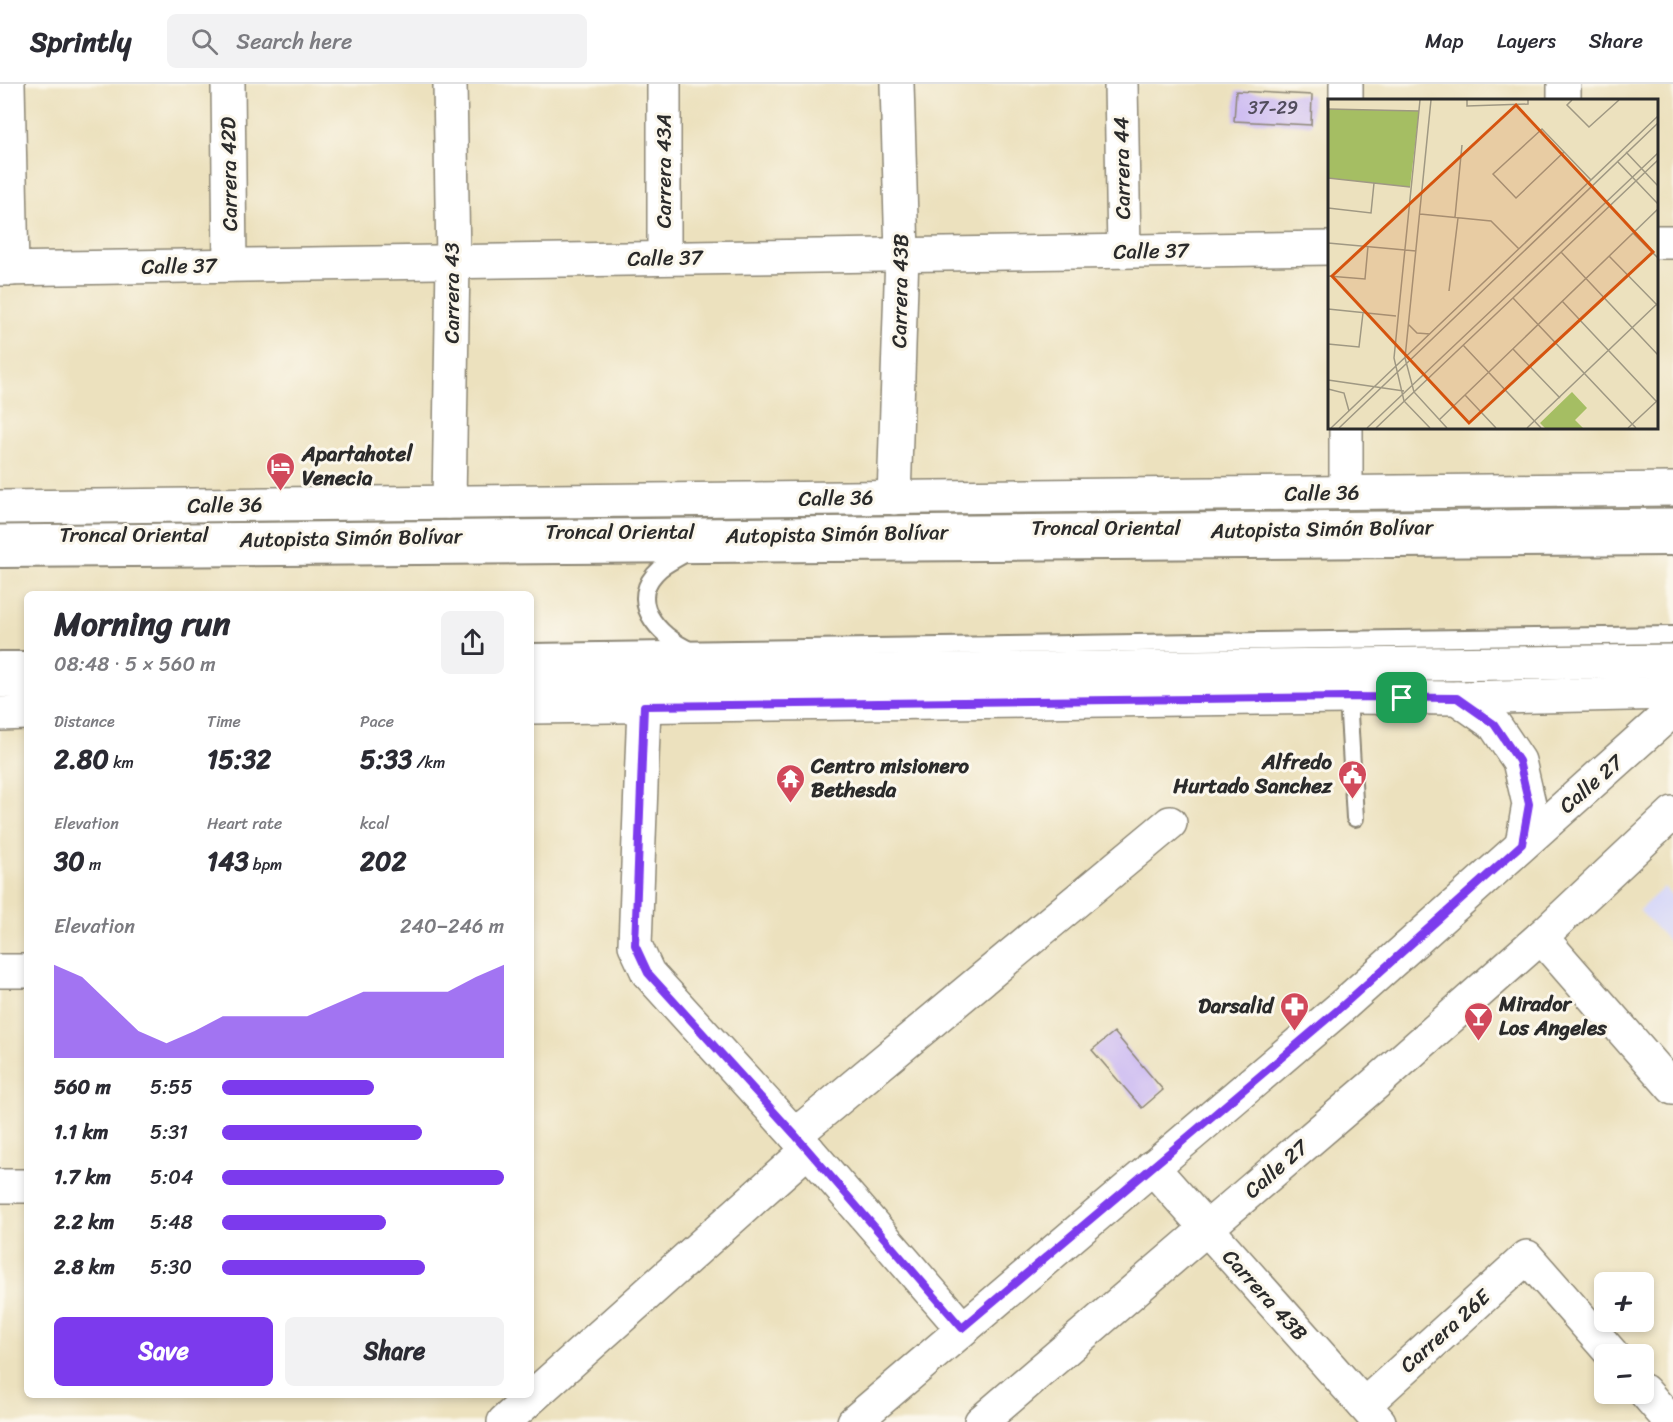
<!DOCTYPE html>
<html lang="en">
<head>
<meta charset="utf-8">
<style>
  body { margin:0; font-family:Sriracha,sans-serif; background:#f2f2f3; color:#2b2b33; height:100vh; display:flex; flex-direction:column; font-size:22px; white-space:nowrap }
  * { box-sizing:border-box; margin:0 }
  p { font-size:20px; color:#7c7c81 }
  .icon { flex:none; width:33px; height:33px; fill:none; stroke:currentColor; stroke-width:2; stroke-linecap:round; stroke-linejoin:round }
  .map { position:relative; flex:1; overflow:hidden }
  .sheet { position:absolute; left:24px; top:507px; width:510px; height:807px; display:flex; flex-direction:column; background:#fff; border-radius:9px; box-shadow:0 3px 9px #0003 }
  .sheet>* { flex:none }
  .tools { position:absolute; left:1594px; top:1188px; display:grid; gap:12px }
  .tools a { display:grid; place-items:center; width:60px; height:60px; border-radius:9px; background:#fff; box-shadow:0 3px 9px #0003; font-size:30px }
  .pin { position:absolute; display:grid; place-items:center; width:51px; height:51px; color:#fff; margin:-26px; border-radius:12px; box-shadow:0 3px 9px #0006 }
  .round { display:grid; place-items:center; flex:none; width:63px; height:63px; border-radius:9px; background:#f2f2f3 }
  .head { display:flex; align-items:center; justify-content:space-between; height:102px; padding:0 30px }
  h1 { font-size:33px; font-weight:700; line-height:45px }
  .figures { display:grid; grid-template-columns:repeat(3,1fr); gap:9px; height:102px; padding:6px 30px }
  .figures div { display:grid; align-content:center }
  .figures b { font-size:26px; font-weight:700 }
  .figures small { font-size:16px; font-weight:400 }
  .figures p { font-size:16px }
  .chart { height:168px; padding:12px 30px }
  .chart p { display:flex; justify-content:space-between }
  .chart svg { width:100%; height:108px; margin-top:6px; fill:#7c3aed; opacity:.7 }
  .button { display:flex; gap:12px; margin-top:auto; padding:12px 30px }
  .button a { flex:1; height:69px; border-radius:9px; background:#7c3aed; color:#fff; font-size:24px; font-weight:700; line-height:69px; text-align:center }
  .button a+a { background:#f2f2f3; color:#2b2b33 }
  ul { padding:0 30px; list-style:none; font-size:20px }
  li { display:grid; grid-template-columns:96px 72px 1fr; align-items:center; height:45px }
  li i { height:15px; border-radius:8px; background:#7c3aed }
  header { display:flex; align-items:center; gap:36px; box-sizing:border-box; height:84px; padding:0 30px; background:#fff; border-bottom:2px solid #e1e1e2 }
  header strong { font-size:28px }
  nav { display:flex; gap:33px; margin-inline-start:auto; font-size:21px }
  .search { width:420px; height:54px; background:#f2f2f3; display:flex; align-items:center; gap:15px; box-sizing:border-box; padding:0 21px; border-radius:9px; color:#7c7c81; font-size:22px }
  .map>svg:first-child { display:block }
</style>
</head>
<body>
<header>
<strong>Sprintly</strong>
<div class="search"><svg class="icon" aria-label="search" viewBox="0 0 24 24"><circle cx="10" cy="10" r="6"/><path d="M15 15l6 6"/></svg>Search here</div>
<nav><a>Map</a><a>Layers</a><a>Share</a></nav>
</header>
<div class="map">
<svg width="1673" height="1338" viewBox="0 0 1673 1338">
  <rect width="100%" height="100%" fill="#fbf7ec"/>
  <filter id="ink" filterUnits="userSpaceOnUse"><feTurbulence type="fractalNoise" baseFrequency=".0167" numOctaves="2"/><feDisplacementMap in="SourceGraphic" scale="12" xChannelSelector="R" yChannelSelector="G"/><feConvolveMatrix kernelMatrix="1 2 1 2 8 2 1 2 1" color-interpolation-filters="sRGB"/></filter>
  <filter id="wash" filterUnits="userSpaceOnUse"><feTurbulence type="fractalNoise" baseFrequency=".008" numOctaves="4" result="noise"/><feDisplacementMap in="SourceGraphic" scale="24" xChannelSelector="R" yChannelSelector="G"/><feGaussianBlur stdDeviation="1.35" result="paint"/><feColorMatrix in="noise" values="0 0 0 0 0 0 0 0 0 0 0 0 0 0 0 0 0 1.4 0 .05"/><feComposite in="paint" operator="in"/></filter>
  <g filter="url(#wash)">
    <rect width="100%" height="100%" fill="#ece1be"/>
    <path fill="#d6d7f8" d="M1664 803 1673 813V862L1639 826Z"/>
    <g id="blocks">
      <g fill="#c6b2f3">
        <path d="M1236 7 1312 11 1311 41 1234 37Z"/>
        <path d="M1114 948 1163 1006 1142 1024 1092 966Z"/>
      </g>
    </g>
  </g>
  <g filter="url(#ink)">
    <use href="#blocks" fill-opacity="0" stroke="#8c8674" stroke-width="1.5"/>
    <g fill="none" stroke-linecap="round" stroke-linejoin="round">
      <defs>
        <g id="lane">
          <path d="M684 470C676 475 667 479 660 485 625 516 658 551 689 566"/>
          <path d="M0 475 1673 463"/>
          <path d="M531 568 1673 551"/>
          <path d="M0 576H27"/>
          <path d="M1348 613 1355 734"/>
        </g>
        <g id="street">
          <path d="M8 0 12 185"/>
          <path d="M228 0 230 181"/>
          <path d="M1121 0 1124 167"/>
          <path d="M1564 0V16"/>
          <path d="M1346 16V0"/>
          <path d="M1656 158H1673"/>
          <path d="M664 174V0"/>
          <path d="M0 185 1330 164"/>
          <path d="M1346 408V344"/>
          <path d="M894 414 902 170 897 0"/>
          <path d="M449 418 453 177 450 0"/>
          <path d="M644 622 635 861 648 889 795 1051 962 1244"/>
          <path d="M1541 853 1673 1004"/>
          <path d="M0 887H27"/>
          <path d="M795 1051 1170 739"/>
          <path d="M1152 1083 1379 1338"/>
          <path d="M0 1102H27"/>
          <path d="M1644 1307 1671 1338"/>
          <path d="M1364 1321 1527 1173 1612 1270"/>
          <path d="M504 1338 808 1066"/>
        </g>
        <g id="secondary">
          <path d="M0 423 1673 405"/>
          <path d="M1457 614 1494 640 1519 677 1529 720 1522 760"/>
          <path d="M531 623 1348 613 1457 614 1673 609"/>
          <path d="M0 630 27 629"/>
          <path d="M854 1338 1340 924 1673 626"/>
          <path d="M981 1338 1375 1000 1541 853 1673 729"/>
        </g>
        <g id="highway">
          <path d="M0 458 1673 441"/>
          <path d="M531 591 1673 577"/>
          <path d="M0 597H27"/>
        </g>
      </defs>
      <use href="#lane" stroke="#8c8674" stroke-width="20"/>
      <use href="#street" stroke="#8c8674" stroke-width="36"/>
      <use href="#secondary" stroke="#8c8674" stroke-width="36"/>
      <use href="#highway" stroke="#8c8674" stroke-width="36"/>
      <use href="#lane" stroke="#fff" stroke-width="16"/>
      <use href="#street" stroke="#fff" stroke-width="33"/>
      <use href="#secondary" stroke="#fff" stroke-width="33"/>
      <use href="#highway" stroke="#fff" stroke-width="33"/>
    </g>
  </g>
  <g fill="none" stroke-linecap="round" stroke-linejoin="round" filter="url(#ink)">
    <defs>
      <path id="route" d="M1348 613 1457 614 1494 640 1519 677 1529 720 1522 760 1340 924 962 1244 795 1051 648 889 635 861 644 622Z"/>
    </defs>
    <use href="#route" stroke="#fff" stroke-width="12"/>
    <use href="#route" stroke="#7c3aed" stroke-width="8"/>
  </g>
  <defs>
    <symbol id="hotel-pin" viewBox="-11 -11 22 30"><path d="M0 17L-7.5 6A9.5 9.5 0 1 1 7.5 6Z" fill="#d1495b" stroke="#fbf7ec"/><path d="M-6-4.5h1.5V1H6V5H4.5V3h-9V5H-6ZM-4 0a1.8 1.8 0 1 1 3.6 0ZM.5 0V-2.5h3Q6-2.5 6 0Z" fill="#fff"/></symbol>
    <symbol id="civic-pin" viewBox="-11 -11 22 30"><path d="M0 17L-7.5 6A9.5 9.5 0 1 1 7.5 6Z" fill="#d1495b" stroke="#fbf7ec"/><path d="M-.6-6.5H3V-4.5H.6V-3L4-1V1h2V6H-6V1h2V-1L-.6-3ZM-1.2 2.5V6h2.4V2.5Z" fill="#fff"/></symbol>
    <symbol id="temple-pin" viewBox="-11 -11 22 30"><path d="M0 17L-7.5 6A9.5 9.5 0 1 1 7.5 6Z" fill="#d1495b" stroke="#fbf7ec"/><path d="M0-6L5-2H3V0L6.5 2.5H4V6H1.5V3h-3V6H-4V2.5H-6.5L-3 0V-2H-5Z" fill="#fff"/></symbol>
    <symbol id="pharmacy-pin" viewBox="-11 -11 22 30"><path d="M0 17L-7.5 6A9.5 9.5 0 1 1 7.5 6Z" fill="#d1495b" stroke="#fbf7ec"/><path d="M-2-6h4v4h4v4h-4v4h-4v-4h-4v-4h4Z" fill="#fff"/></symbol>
    <symbol id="bar-pin" viewBox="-11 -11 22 30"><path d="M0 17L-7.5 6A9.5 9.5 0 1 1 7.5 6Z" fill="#d1495b" stroke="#fbf7ec"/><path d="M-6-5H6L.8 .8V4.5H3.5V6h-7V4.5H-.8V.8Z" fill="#fff"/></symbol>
  </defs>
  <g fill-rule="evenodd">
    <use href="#hotel-pin" x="264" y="366" width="33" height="45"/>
    <use href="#civic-pin" x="1336" y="674" width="33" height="45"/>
    <use href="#temple-pin" x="774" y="678" width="33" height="45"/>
    <use href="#pharmacy-pin" x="1278" y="906" width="33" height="45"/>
    <use href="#bar-pin" x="1462" y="916" width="33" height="45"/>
  </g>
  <g text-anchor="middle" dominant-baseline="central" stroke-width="6" stroke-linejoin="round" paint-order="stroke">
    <g font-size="18" fill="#524d5d">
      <text x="1273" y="24">37-29</text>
    </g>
    <g font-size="21" fill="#2b2b2b" stroke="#fbf7ec">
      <text transform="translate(1122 84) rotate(-91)">Carrera 44</text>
      <text transform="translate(664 87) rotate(-90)">Carrera 43A</text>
      <text transform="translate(229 90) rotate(-91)">Carrera 42D</text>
      <text transform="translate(1151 167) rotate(-1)">Calle 37</text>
      <text transform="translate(665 174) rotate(-1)">Calle 37</text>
      <text transform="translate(179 182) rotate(-1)">Calle 37</text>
      <text transform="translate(900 207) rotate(-89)">Carrera 43B</text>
      <text transform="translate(452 209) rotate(-90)">Carrera 43</text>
      <text transform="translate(1322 409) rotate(-1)">Calle 36</text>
      <text transform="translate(836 414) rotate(-1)">Calle 36</text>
      <text transform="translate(225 421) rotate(-1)">Calle 36</text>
      <text x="1106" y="444">Troncal Oriental</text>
      <text transform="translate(1322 445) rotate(-1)">Autopista Simón Bolívar</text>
      <text x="620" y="448">Troncal Oriental</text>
      <text transform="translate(837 450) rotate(-1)">Autopista Simón Bolívar</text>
      <text x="134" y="451">Troncal Oriental</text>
      <text transform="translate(351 454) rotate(-1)">Autopista Simón Bolívar</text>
      <text transform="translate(1591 700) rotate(-41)">Calle 27</text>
      <text transform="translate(1276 1085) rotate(-41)">Calle 27</text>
      <text transform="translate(1265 1211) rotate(48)">Carrera 43B</text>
      <text transform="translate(1445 1247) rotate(-42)">Carrera 26E</text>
    </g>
    <g font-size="21" font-weight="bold" fill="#2b2b2b" stroke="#fbf7ec" text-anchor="start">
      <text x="302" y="370">Apartahotel<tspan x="302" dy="24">Venecia</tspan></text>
      <text x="1332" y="678" text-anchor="end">Alfredo<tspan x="1332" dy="24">Hurtado Sanchez</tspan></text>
      <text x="811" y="682">Centro misionero<tspan x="811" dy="24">Bethesda</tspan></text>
      <text x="1499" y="920">Mirador<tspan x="1499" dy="24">Los Angeles</tspan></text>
      <text x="1273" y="922" text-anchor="end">Darsalid</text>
    </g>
  </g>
  <g transform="translate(1328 15)">
    <rect width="330" height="330" fill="#ece1be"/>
    <path d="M0 10 91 12 82 88 0 79ZM244 293 259 309 247 321 255 329H217L212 324Z" fill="#a5be63"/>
    <path fill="none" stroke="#9f9883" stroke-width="1.5" d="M92 1 66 259 76 302 102 329M103 1 77 259 86 293 119 329M139 1V7L200 5V1M244 1 239 6 261 28 291 1M0 10 91 12M236 53 188 99 165 75 214 30 263 81M298 53 330 87M289 62 330 105M0 79 82 88M0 109 43 114 46 84M92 115 163 122 191 150M127 118 134 46M305 134 330 159M0 144 88 152M233 153 330 256M281 157 330 207M0 177 37 180 40 147M121 192 130 119M185 199 308 329M234 202 328 302M0 210 68 217M80 225 89 234 102 235M0 245 31 248 35 214M135 246 213 329M185 250 232 299M0 281 76 292M0 290 16 294 21 312M137 296 168 329M111 321 330 110M3 329 330 17M11 329 330 24M39 329 330 54M48 329 330 61M199 329 330 204M300 329 330 301"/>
    <path fill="#d5540f" fill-opacity="0.15" stroke="#d5540f" stroke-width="3" d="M188 6 325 153 141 324 4 177Z"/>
    <rect width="330" height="330" fill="none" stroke="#2b2b2b" stroke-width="3"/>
  </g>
</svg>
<div class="tools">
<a>+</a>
<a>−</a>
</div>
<div class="pin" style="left:1402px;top:614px;background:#1e9e55"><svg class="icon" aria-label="arrive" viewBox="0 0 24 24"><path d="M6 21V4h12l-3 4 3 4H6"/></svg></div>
<section class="sheet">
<div class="head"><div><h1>Morning run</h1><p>08:48 · 5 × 560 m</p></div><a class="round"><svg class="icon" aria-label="share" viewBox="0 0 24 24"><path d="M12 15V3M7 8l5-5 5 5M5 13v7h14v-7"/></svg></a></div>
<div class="figures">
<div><p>Distance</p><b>2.80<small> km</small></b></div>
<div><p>Time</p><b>15:32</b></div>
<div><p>Pace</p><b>5:33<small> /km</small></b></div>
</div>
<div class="figures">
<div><p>Elevation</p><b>30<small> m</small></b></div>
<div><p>Heart rate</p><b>143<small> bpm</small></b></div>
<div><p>kcal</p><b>202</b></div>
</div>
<div class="chart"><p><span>Elevation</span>240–246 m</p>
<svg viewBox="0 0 160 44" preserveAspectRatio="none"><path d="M0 44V6L10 11L20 22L30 33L40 38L50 33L60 27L70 27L80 27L90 27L100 22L110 17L120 17L130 17L140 17L150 11L160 6V44z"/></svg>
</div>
<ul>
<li><b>560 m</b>5:55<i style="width:54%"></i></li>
<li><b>1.1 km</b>5:31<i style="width:71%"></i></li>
<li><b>1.7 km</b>5:04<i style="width:100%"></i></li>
<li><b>2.2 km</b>5:48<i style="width:58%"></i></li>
<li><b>2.8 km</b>5:30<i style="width:72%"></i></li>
</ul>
<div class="button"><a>Save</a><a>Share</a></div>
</section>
</div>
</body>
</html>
